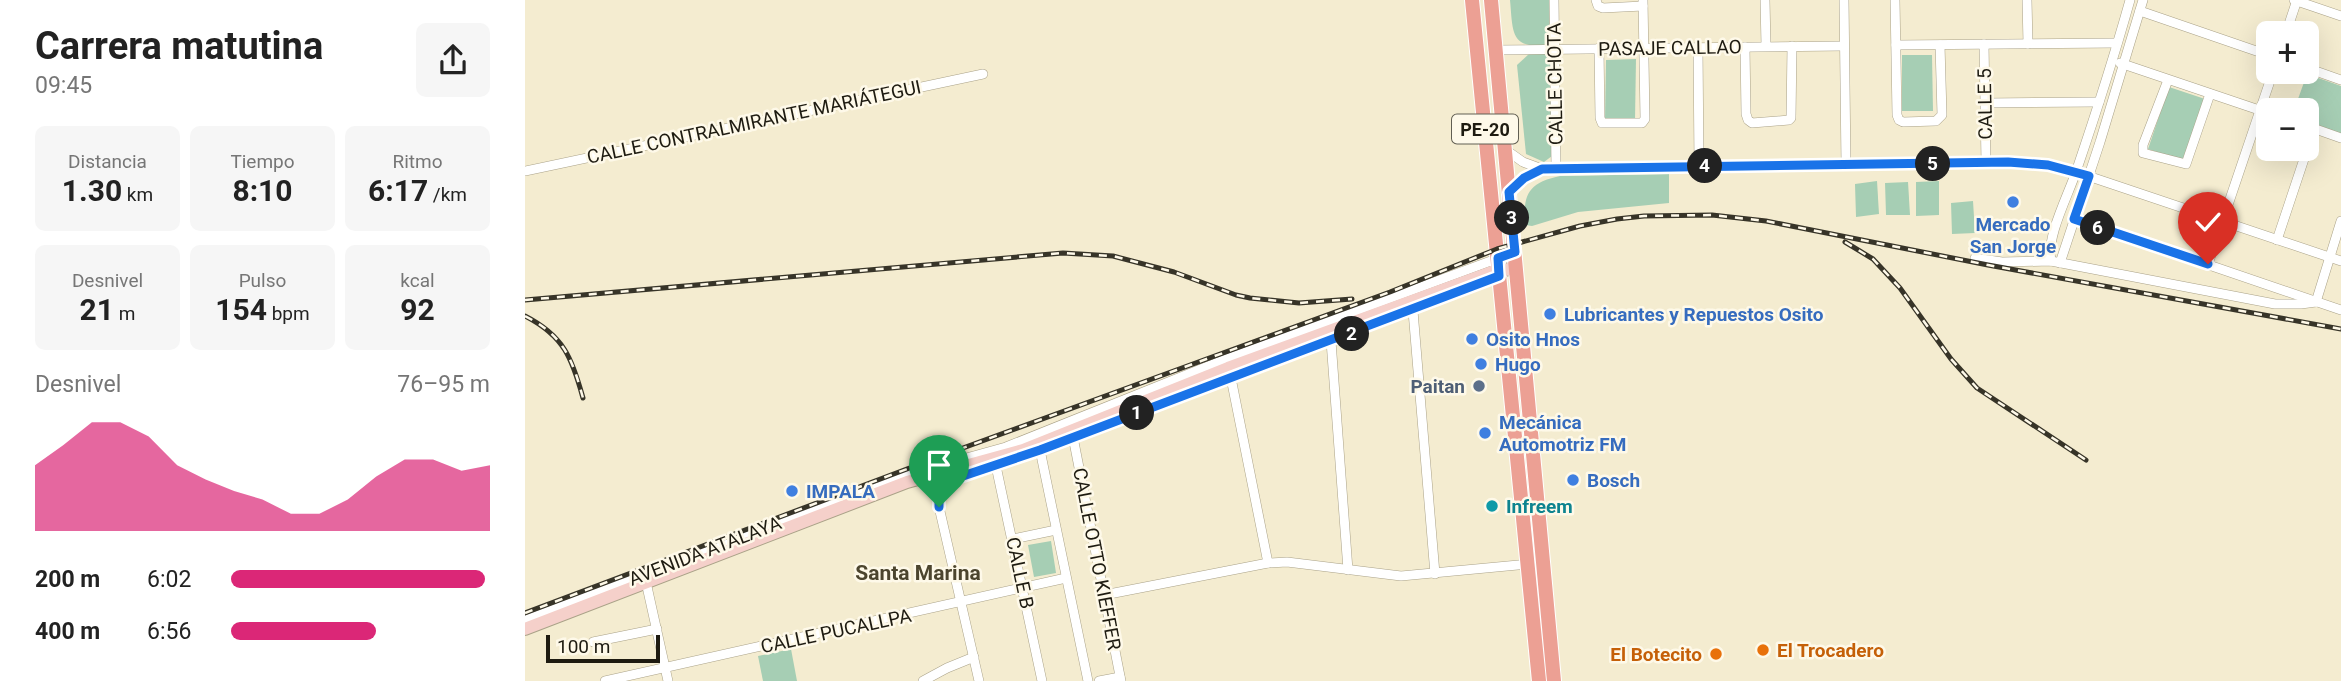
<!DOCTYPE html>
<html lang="es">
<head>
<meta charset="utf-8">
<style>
  body { margin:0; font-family:Roboto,sans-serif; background:#f6f6f6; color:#222; height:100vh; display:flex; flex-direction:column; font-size:26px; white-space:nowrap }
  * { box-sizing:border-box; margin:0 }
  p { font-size:23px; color:#767676 }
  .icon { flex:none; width:38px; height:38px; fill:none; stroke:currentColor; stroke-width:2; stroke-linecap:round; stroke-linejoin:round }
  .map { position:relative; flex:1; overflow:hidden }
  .details { display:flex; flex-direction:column; background:#fff; width:525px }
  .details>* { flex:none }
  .tools { position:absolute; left:1731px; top:21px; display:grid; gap:14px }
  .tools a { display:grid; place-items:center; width:63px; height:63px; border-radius:10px; background:#fff; box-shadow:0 7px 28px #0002; font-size:35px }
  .scale { position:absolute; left:21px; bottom:18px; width:114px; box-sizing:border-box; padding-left:7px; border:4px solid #1e1b11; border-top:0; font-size:19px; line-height:24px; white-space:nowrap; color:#1e1b11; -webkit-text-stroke:5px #fef9e9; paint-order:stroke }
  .pin { position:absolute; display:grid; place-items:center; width:60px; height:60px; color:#fff; margin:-72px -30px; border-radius:50% 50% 50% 0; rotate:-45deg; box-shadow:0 0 7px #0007 }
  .pin .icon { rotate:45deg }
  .km { position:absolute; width:35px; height:35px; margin:-18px; border-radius:50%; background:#222; color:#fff; font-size:19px; line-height:35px; text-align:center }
  .round { display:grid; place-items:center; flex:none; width:74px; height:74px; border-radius:10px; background:#f6f6f6 }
  .headline { display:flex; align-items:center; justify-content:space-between; height:119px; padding:0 35px }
  h1 { font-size:38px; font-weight:700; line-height:52px }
  .stats { display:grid; grid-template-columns:repeat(3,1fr); gap:10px; height:119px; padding:7px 35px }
  .stats div { display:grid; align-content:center; border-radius:10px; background:#f6f6f6; text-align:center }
  .stats b { font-size:30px; font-weight:700 }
  .stats small { font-size:19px; font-weight:400 }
  .stats p { font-size:19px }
  .chart { height:196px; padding:14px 35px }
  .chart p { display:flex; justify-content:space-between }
  .chart svg { width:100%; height:126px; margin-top:7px; fill:#db2777; opacity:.7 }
  ul { padding:0 35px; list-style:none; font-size:23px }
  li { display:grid; grid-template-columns:112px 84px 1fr; align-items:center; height:52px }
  li i { height:18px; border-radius:9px; background:#db2777 }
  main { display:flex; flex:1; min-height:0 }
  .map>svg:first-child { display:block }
</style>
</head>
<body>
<main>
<section class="details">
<div class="headline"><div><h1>Carrera matutina</h1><p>09:45</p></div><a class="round"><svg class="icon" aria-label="share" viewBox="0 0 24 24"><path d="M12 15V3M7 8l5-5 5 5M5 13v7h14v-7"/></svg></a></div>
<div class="stats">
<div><p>Distancia</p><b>1.30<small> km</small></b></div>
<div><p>Tiempo</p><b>8:10</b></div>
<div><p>Ritmo</p><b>6:17<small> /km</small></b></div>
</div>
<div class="stats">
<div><p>Desnivel</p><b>21<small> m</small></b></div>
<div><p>Pulso</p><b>154<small> bpm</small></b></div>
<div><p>kcal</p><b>92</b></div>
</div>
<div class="chart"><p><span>Desnivel</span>76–95 m</p>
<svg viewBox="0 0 160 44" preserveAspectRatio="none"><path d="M0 44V21L10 14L20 6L30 6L40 11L50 21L60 26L70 30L80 33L90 38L100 38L110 33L120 25L130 19L140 19L150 23L160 21V44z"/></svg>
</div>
<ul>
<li><b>200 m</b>6:02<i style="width:98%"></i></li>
<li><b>400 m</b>6:56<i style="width:56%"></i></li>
</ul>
</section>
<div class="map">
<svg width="1816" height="681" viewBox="0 0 1816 681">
  <rect width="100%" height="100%" fill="#f4ecd0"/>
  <g fill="#a6ceb4">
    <path d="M985 0H1026L1027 41 1025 44C985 51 988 32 985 0Z"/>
    <path d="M1004 54H1022L1026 57 1027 156 1019 162 1001 154 992 65Z"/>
    <path d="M1377 55H1407L1408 111H1377Z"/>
    <path d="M1111 59 1110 120H1080L1081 60Z"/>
    <path d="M1782 74 1816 86V134L1782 122V110H1769Z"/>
    <path d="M1644 87 1680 99 1658 161 1623 149Z"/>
    <path d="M1144 174V203L1053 212 1007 226 1000 225C998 194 1003 183 1035 176Z"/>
    <path d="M1352 181 1354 214 1331 217 1330 184Z"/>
    <path d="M1414 181V215L1391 216V182Z"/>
    <path d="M1383 182 1385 215H1361L1360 183Z"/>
    <path d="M1448 201 1450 233 1427 234 1426 203Z"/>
    <path d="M526 541 531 573 509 577 503 545Z"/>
    <path d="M266 649 272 681H238L233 656Z"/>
  </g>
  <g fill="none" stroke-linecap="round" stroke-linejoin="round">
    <defs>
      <g id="minor">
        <path d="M1029 0 1031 168"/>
        <path d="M1071 0 1073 6 1078 8 1118 6"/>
        <path d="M1240 0 1241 46"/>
        <path d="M1319 0 1321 165"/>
        <path d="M1370 0 1372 115 1374 120 1378 122 1411 121 1417 115 1415 45"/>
        <path d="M1502 0 1503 44"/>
        <path d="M1769 0 1816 16"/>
        <path d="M1615 11 1743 55"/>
        <path d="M1761 33 1772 0"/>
        <path d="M1459 44 1461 163"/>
        <path d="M1371 45 1592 43"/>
        <path d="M1173 47 1174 166"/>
        <path d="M1220 47 1221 114 1223 120 1227 123 1264 120 1266 118 1267 46"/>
        <path d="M1074 48 1075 118 1077 123H1117L1120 119 1118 0"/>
        <path d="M971 50 1319 46"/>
        <path d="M1595 63 1743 113"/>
        <path d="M1782 68 1816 80"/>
        <path d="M1643 80 1618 145V153L1661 164 1685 94"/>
        <path d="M1460 103 1574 102"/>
        <path d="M1782 126 1816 138"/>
        <path d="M981 150 998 162 1017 169"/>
        <path d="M0 171 458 74"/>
        <path d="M984 192 1008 173 1031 168 1508 163 1551 172 1816 261"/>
        <path d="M1549 219 1816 310"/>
        <path d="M1752 240 1789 129"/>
        <path d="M1450 258 1477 262 1526 261 1750 304H1776L1791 302"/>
        <path d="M1526 261C1521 236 1544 194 1552 169 1571 113 1589 57 1605 0"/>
        <path d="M1535 263 1575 142 1618 0"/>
        <path d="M1683 264 1748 72"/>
        <path d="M1791 302 1816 221"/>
        <path d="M888 311 910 574"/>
        <path d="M806 341 823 570"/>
        <path d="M706 378 743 563"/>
        <path d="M548 437 596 681"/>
        <path d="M515 450 563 681"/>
        <path d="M471 466 517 681"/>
        <path d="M488 539 531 530"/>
        <path d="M121 582 143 681"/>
        <path d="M579 595 743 563 762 562 876 576 1003 564"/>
        <path d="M0 620 380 475 481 447 701 359 990 252"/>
        <path d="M68 642 132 629"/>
        <path d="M80 681 541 578"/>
        <path d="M398 681 422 668 449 657"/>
        <path d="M454 681 414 507C414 495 416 489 425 482L515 450 974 276"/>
        <path d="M574 681 595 677"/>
      </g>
      <path id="secondary" d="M0 629 382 482 498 450 703 368 967 272 991 268"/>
      <g id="primary">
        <path d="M947 0 1014 681"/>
        <path d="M966 0 1029 681"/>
      </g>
    </defs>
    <use href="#minor" stroke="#aaa288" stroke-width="10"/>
    <use href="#secondary" stroke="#aaa288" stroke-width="14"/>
    <use href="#primary" stroke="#fff" stroke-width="16"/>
    <use href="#minor" stroke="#fff" stroke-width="9"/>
    <use href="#secondary" stroke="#f5d0ca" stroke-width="12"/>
    <use href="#primary" stroke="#eca094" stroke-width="14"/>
    <defs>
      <g id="rail">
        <path d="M1320 242 1348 259 1375 288 1426 359 1452 388 1561 460"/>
        <path d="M0 300 538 253 588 256 649 272 711 295 725 298 774 303 827 299"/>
        <path d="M0 316C39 336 47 358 58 398"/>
        <path d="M0 613 427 452 865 292 972 249 1055 226 1092 219 1119 216 1187 215 1241 221 1463 265 1816 329"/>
      </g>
    </defs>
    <use href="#rail" stroke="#373428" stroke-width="5"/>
    <use href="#rail" stroke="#fef9e9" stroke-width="2.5" stroke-dasharray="8" stroke-linecap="butt"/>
  </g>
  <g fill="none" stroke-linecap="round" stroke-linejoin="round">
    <defs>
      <path id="route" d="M414 507V496L418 488 435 477 515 450 974 276 973 258 990 252 984 192 999 178 1017 169 1483 162 1523 165 1564 176 1549 219 1683 264"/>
    </defs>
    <use href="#route" stroke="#fff" stroke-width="14"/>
    <use href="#route" stroke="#1a73e8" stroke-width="9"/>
  </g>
  <g fill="#3f7fe0" stroke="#fef9e9" stroke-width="2.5">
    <circle cx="1488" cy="202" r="7"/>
    <circle cx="1025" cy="314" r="7"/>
    <circle cx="947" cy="339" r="7"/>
    <circle cx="956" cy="364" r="7"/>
    <circle cx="960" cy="433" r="7"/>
    <circle cx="1048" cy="480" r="7"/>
    <circle cx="267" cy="491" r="7"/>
  </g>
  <circle fill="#5c6f8a" stroke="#fef9e9" stroke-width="2.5" cx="954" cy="386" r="7"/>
  <circle fill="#0f9aa8" stroke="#fef9e9" stroke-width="2.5" cx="967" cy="506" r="7"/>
  <g fill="#e8710a" stroke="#fef9e9" stroke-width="2.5">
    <circle cx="1238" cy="650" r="7"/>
    <circle cx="1191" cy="654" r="7"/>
  </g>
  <g text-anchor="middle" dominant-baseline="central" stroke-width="5" stroke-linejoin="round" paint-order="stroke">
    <rect fill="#fef9e9" stroke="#615e52" stroke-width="2" x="927" y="114.5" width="66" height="29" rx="5"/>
    <g font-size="18" font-weight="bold" fill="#1e1b11">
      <text x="960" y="129">PE-20</text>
    </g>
    <g font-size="19" fill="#1e1b11" stroke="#fef9e9">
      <text transform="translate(1145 48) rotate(-1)">PASAJE CALLAO</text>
      <text transform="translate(1030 84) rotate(-91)">CALLE CHOTA</text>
      <text transform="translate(1460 104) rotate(-91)">CALLE 5</text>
      <text transform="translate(229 122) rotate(-12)">CALLE CONTRALMIRANTE MARIÁTEGUI</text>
      <text transform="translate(180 551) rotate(-21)">AVENIDA ATALAYA</text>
      <text transform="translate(572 559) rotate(79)">CALLE OTTO KIEFFER</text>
      <text transform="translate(495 573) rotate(78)">CALLE B</text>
      <text transform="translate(311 631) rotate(-12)">CALLE PUCALLPA</text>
    </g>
    <g font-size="19" font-weight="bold" fill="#366cbe" stroke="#fef9e9" text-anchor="start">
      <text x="1488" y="224" text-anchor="middle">Mercado<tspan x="1488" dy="22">San Jorge</tspan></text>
      <text x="1039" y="314">Lubricantes y Repuestos Osito</text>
      <text x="961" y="339">Osito Hnos</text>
      <text x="970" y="364">Hugo</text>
      <text x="974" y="422">Mecánica<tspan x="974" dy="22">Automotriz FM</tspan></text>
      <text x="1062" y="480">Bosch</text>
      <text x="281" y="491">IMPALA</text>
    </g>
    <g font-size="19" font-weight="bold" fill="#4e5e75" stroke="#fef9e9" text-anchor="end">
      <text x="940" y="386">Paitan</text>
    </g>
    <g font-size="19" font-weight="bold" fill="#0d838f" stroke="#fef9e9" text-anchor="start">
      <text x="981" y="506">Infreem</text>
    </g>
    <g font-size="19" font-weight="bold" fill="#c56008" stroke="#fef9e9" text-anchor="start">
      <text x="1252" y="650">El Trocadero</text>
      <text x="1177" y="654" text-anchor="end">El Botecito</text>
    </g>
    <g font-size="21" font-weight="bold" fill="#4c452e" stroke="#fef9e9">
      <text x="393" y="573">Santa Marina</text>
    </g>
  </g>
</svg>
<div class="tools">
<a>+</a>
<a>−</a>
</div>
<div class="scale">100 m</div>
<div class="pin" style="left:414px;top:507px;background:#1e9e55"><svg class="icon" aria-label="arrive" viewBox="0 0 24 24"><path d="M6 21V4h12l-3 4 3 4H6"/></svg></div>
<div class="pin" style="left:1683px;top:264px;background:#d93025"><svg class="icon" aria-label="check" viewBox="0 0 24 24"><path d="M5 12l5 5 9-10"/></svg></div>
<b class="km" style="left:612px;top:413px">1</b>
<b class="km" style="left:827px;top:334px">2</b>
<b class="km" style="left:987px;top:218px">3</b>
<b class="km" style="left:1180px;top:166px">4</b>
<b class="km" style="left:1408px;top:164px">5</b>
<b class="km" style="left:1573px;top:228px">6</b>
</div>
</main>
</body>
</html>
